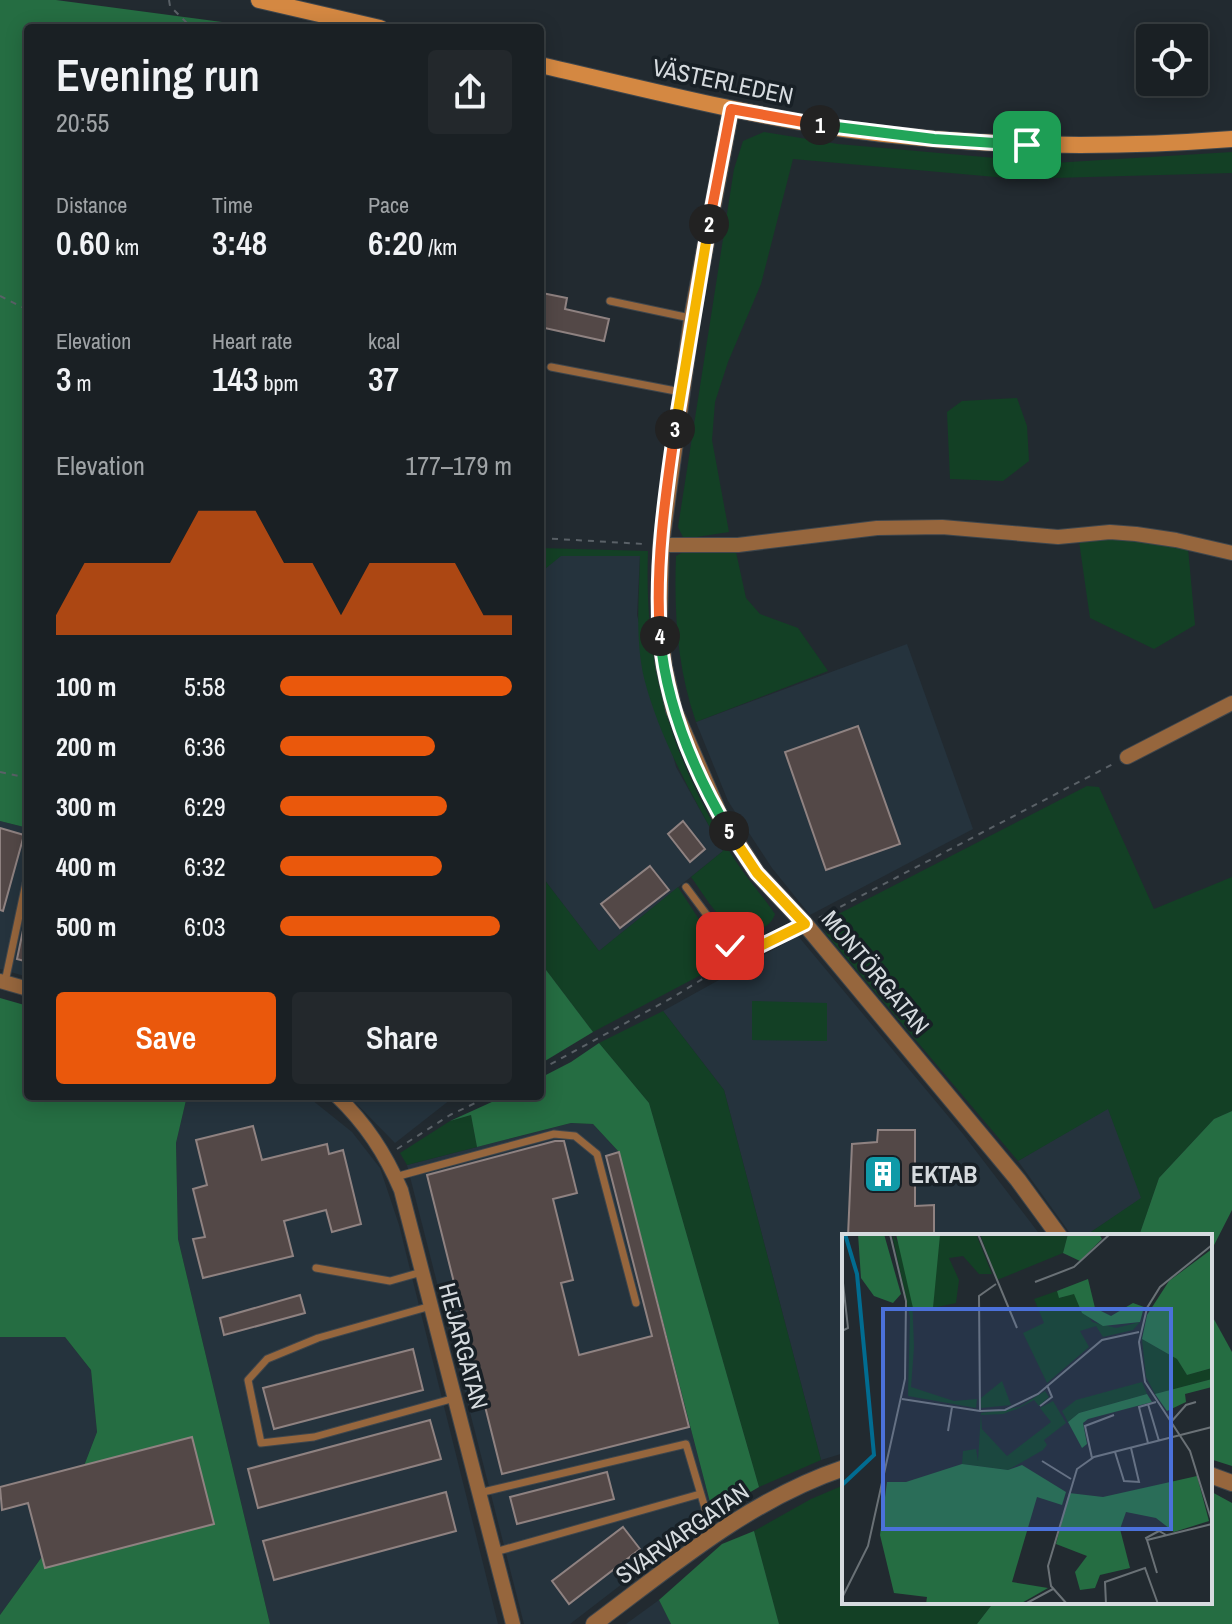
<!DOCTYPE html>
<html lang="en">
<head>
<meta charset="utf-8">
<style>
  body { margin:0; font-family:"Archivo Narrow",sans-serif; background:#23282c; color:#f1f3f6; height:100vh; display:flex; flex-direction:column; font-size:30px; white-space:nowrap }
  * { box-sizing:border-box; margin:0 }
  p { font-size:26px; color:#9fa3a6 }
  .icon { flex:none; width:44px; height:44px; fill:none; stroke:currentColor; stroke-width:2; stroke-linecap:round; stroke-linejoin:round }
  .map { position:relative; flex:1; overflow:hidden }
  .details { position:absolute; left:24px; top:24px; width:520px; height:1076px; display:flex; flex-direction:column; background:#1a2024; border-radius:8px; box-shadow:0 4px 20px #0003,0 0 0 2px #383e41 }
  .details>* { flex:none }
  .fabs { position:absolute; left:1136px; top:24px; display:grid; gap:16px }
  .fabs a { display:grid; place-items:center; width:72px; height:72px; border-radius:8px; background:#1a2024; box-shadow:0 4px 20px #0003,0 0 0 2px #383e41; font-size:40px }
  .pin { position:absolute; display:grid; place-items:center; width:68px; height:68px; color:#fff; margin:-34px; border-radius:16px; box-shadow:0 4px 12px #0006 }
  .km { position:absolute; width:40px; height:40px; margin:-20px; border-radius:50%; background:#222; color:#fff; font-size:22px; line-height:40px; text-align:center }
  .round { display:grid; place-items:center; flex:none; width:84px; height:84px; border-radius:8px; background:#23282c }
  .head { display:flex; align-items:center; justify-content:space-between; height:136px; padding:0 32px }
  h1 { font-size:44px; font-weight:600; line-height:60px }
  .figures { display:grid; grid-template-columns:repeat(3,1fr); gap:12px; height:136px; padding:8px 32px }
  .figures div { display:grid; align-content:center }
  .figures b { font-size:34px; font-weight:600 }
  .figures small { font-size:22px; font-weight:400 }
  .figures p { font-size:22px }
  .chart { height:224px; padding:16px 32px }
  .chart p { display:flex; justify-content:space-between }
  .chart svg { width:100%; height:144px; margin-top:8px; fill:#ea580c; opacity:.7 }
  .cta { display:flex; gap:16px; margin-top:auto; padding:16px 32px }
  .cta a { flex:1; height:92px; border-radius:8px; background:#ea580c; color:#fff; font-size:32px; font-weight:600; line-height:92px; text-align:center }
  .cta a+a { background:#23282c; color:#f1f3f6 }
  ul { padding:0 32px; list-style:none; font-size:26px }
  li { display:grid; grid-template-columns:128px 96px 1fr; align-items:center; height:60px }
  li i { height:20px; border-radius:10px; background:#ea580c }
  .map>svg:first-child { display:block }
</style>
</head>
<body>
<div class="map">
<svg width="1232" height="1624" viewBox="0 0 1232 1624">
  <rect width="100%" height="100%" fill="#222a30"/>
  <g fill="#25333d">
    <path d="M640 555 637 615 676 767 723 851 599 951 540 874V573L560 556Z"/>
    <path d="M907 644 973 829 810 915 772 868 728 801 696 722Z"/>
    <path d="M0 821 28 828V977L0 969Z"/>
    <path d="M798 936 963 1134 1041 1236H844V1453L821 1460 724 1090 663 1011Z"/>
    <path d="M187 1096H307L352 1132 380 1168 399 1225 498 1624H270L178 1239 176 1143Z"/>
    <path d="M349 1096H455L395 1143Z"/>
    <path d="M1108 1108 1142 1198 1085 1236H1072L1018 1161Z"/>
    <path d="M571 1123 593 1124 619 1152 713 1514 570 1624H524L407 1165Z"/>
    <path d="M0 1337H65L91 1370 97 1432 57 1536 0 1615Z"/>
    <path d="M659 1600 671 1624H626Z"/>
  </g>
  <g fill="#134025">
    <path d="M764 132 838 144 1053 163 1232 152V173L1018 179 793 159 761 284 728 362 715 402 712 440 729 532 684 539 678 527 734 169 743 141Z"/>
    <path d="M1017 398 1027 426 1029 461 1003 481 950 479 947 412 962 401Z"/>
    <path d="M1111 537 1188 548 1195 625 1154 649 1090 618 1079 541Z"/>
    <path d="M540 548 648 551C644 663 668 748 725 844 739 869 759 891 775 914 772 922 769 924 763 928 733 949 707 898 691 877L723 851C692 795 660 740 644 678 635 639 639 596 640 556H561L540 573Z"/>
    <path d="M685 551 736 552 746 598 760 614 798 628 828 671 696 722C677 668 674 612 676 556Z"/>
    <path d="M1087 786 1099 787 1154 909 1232 877V1111L1214 1119 1159 1178 1139 1236H1085L1141 1198 1108 1109 1018 1161 827 935 821 923Z"/>
    <path d="M540 874 599 951 678 887 715 944 719 961 714 968 593 1032 540 962Z"/>
    <path d="M752 1001 827 1003V1041L752 1040Z"/>
    <path d="M663 1011 724 1090 821 1460 759 1487 649 1103 599 1043Z"/>
    <path d="M471 1115 477 1147 407 1165 400 1153 450 1121Z"/>
    <path d="M844 1485V1602H994L977 1624H779L754 1531 811 1499Z"/>
  </g>
  <g fill="#256d42">
    <path d="M0 0H56L260 27 28 28V828L0 821Z"/>
    <path d="M540 962 593 1032 540 1064Z"/>
    <path d="M0 998 28 1006V1096H187L176 1143 178 1239 270 1624H0V1615L57 1536 97 1432 91 1370 65 1337H0Z"/>
    <path d="M599 1043 649 1103 759 1487 713 1514 619 1152 593 1124 571 1123 477 1147 471 1115 450 1121 505 1096H540V1078L571 1062Z"/>
    <path d="M1232 1111V1210L1210 1253V1236H1139L1159 1178 1214 1119Z"/>
    <path d="M1210 1312 1232 1352V1466L1210 1459Z"/>
    <path d="M1210 1491 1232 1503V1624H977L994 1602H1210Z"/>
    <path d="M754 1531 779 1624H671L659 1600 722 1544Z"/>
  </g>
  <g fill="#534847" stroke="#8f8281" stroke-width="2">
    <path d="M542 293 567 298 565 309 609 319 604 341 540 327Z"/>
    <path d="M858 726 900 844 826 870 785 752Z"/>
    <path d="M683 821 705 849 690 862 668 834Z"/>
    <path d="M0 828 24 835 3 911 0 910Z"/>
    <path d="M650 866 669 890 620 928 601 904Z"/>
    <path d="M26 916 28 917V962L17 959Z"/>
    <path d="M253 1126 262 1160 327 1144 329 1154 343 1150 361 1224 332 1232 326 1210 284 1221 293 1256 203 1278 193 1239 205 1237 193 1189 207 1185 196 1140Z"/>
    <path d="M878 1130H915V1206L934 1205V1236H848L852 1144 877 1142Z"/>
    <path d="M555 1141H564L577 1193 553 1199 573 1280 561 1283 579 1355 652 1336 606 1156 619 1152 689 1427 502 1474 427 1175Z"/>
    <path d="M300 1295 305 1313 224 1335 220 1318Z"/>
    <path d="M413 1349 423 1390 274 1429 263 1388Z"/>
    <path d="M430 1420 441 1459 258 1508 248 1469Z"/>
    <path d="M192 1437 214 1524 45 1568 28 1503 2 1510 0 1487Z"/>
    <path d="M607 1472 614 1499 517 1524 510 1497Z"/>
    <path d="M446 1492 456 1531 274 1580 263 1541Z"/>
    <path d="M623 1527 640 1549 569 1604 552 1581Z"/>
  </g>
  <g fill="none" stroke-linecap="round" stroke-linejoin="round">
    <defs>
      <g id="service">
        <path d="M610 301 690 318"/>
        <path d="M551 367 681 392"/>
        <path d="M686 887 730 946 738 952H748L803 925"/>
        <path d="M5 982 26 883"/>
        <path d="M395 1177 554 1134 575 1136 597 1154 636 1303"/>
        <path d="M316 1268 390 1281 422 1272"/>
        <path d="M431 1306 318 1338 267 1359 248 1380 261 1443 314 1437 455 1398"/>
        <path d="M479 1493 686 1444 713 1535"/>
        <path d="M495 1552 700 1494"/>
      </g>
      <g id="minor">
        <path d="M661 545H738L877 528 942 527 1058 537 1110 532 1136 534 1176 540 1232 553"/>
        <path d="M1127 757 1232 703"/>
        <path d="M0 981 28 989"/>
        <path d="M337 1096C366 1124 385 1153 401 1190L513 1624"/>
      </g>
      <g id="tertiary">
        <path d="M731 109 692 318 661 545 659 621 664 666 674 710 720 816 757 873 805 924 1018 1180 1059 1236"/>
        <path d="M1210 1475 1232 1483"/>
        <path d="M594 1624C673 1565 749 1500 844 1468"/>
      </g>
      <g id="secondary">
        <path d="M259 0 380 28"/>
        <path d="M540 65C641 88 741 114 844 129 973 147 1102 149 1232 139"/>
      </g>
    </defs>
    <use href="#service" stroke="#3f464c" stroke-width="9"/>
    <use href="#minor" stroke="#3f464c" stroke-width="16"/>
    <use href="#tertiary" stroke="#3f464c" stroke-width="18"/>
    <use href="#secondary" stroke="#3f464c" stroke-width="18"/>
    <g stroke="#5a6167" stroke-width="2" stroke-dasharray="6 6" stroke-linecap="butt">
      <path d="M169 0 170 6 192 28"/>
      <path d="M0 296 28 310"/>
      <path d="M540 538 644 544"/>
      <path d="M0 772 28 778"/>
      <path d="M819 918 1115 763"/>
      <path d="M540 1070 675 996 733 960"/>
      <path d="M397 1149 450 1115 490 1096"/>
    </g>
    <use href="#service" stroke="#96663d" stroke-width="7"/>
    <use href="#minor" stroke="#96663d" stroke-width="14"/>
    <use href="#tertiary" stroke="#96663d" stroke-width="16"/>
    <use href="#secondary" stroke="#d48842" stroke-width="16"/>
  </g>
  <g fill="none" stroke-linecap="round" stroke-linejoin="round">
    <defs>
      <path id="split-1" d="M820 125 934 139 1027 145"/>
      <path id="split-2" d="M709 224 731 109 820 125"/>
      <path id="split-3" d="M675 429 709 224"/>
      <path id="split-4" d="M660 636C655 567 665 498 675 429"/>
      <path id="split-5" d="M660 636C666 705 694 772 729 831"/>
      <path id="split-6" d="M729 831 757 873 805 924 748 952H738L730 946"/>
    </defs>
    <use href="#split-1" stroke="#fff" stroke-width="16"/>
    <use href="#split-2" stroke="#fff" stroke-width="16"/>
    <use href="#split-3" stroke="#fff" stroke-width="16"/>
    <use href="#split-4" stroke="#fff" stroke-width="16"/>
    <use href="#split-5" stroke="#fff" stroke-width="16"/>
    <use href="#split-6" stroke="#fff" stroke-width="16"/>
    <use href="#split-1" stroke="#22a559" stroke-width="10"/>
    <use href="#split-2" stroke="#f0652b" stroke-width="10"/>
    <use href="#split-3" stroke="#f5b400" stroke-width="10"/>
    <use href="#split-4" stroke="#f0652b" stroke-width="10"/>
    <use href="#split-5" stroke="#22a559" stroke-width="10"/>
    <use href="#split-6" stroke="#f5b400" stroke-width="10"/>
  </g>
  <defs>
    <symbol id="building-square" viewBox="-11 -11 22 22"><rect x="-9" y="-9" width="18" height="18" rx="4" fill="#0f9aa8" stroke="#182026"/><path d="M-4-6H4V6H1V3H-1V6H-4ZM-2.5-4.3h1.7v1.8h-1.7ZM.8-4.3h1.7v1.8H.8ZM-2.5-1h1.7V.8h-1.7ZM.8-1h1.7V.8H.8Z" fill="#fff"/></symbol>
  </defs>
  <g fill-rule="evenodd">
    <use href="#building-square" x="861" y="1152" width="44" height="44"/>
  </g>
  <g text-anchor="middle" dominant-baseline="central" stroke-width="7" stroke-linejoin="round" paint-order="stroke">
    <g font-size="24" fill="#d6dbdf" stroke="#182026">
      <text transform="translate(723 81) rotate(12)">VÄSTERLEDEN</text>
      <text transform="translate(876 972) rotate(50)">MONTÖRGATAN</text>
      <text transform="translate(464 1346) rotate(75)">HEJARGATAN</text>
      <text transform="translate(682 1533) rotate(-35)">SVARVARGATAN</text>
    </g>
    <g font-size="24" font-weight="bold" fill="#d6dbdf" stroke="#182026" text-anchor="start">
      <text x="911" y="1174">EKTAB</text>
    </g>
  </g>
  <g transform="translate(842 1234)">
    <rect width="370" height="370" fill="#222a30"/>
    <path d="M50 0 59 13 70 59 72 113 69 153 112 167 135 165 134 174 66 162 68 83ZM96 0H134L150 40H137L121 22 107 24 117 46 114 69 91 74ZM138 0 176 2 226 1 221 19 155 46ZM215 57 218 64 232 59 250 88 274 94 298 88 291 96 261 103 254 92 238 97 247 113 205 149 181 99 202 89 192 65ZM300 105 335 125 345 141 370 134V145L313 160 304 143ZM160 147 169 171 139 174V164ZM300 148 305 160 237 179 226 188 220 177 234 166ZM203 157 207 163 197 172 192 166 177 174 161 180 139 181 140 195 165 222 209 188 198 174 211 167 224 189 202 206 205 211 201 216 166 236 120 230 121 217 134 215 136 227 139 179 177 173Z" fill="#134025"/>
    <path d="M16 0H42L59 60 51 69 32 62 19 44ZM54 0 98 1 91 74H71ZM226 0H257L260 5 238 27 221 19ZM370 15V134L345 141 335 125 300 105 305 81 327 47ZM246 45 253 74 269 82 291 69 302 73 298 88 261 92 240 79 232 60 217 64 215 57ZM370 145V153L343 160 344 168 325 177 313 160ZM305 160 310 168 246 185 241 189 245 210 240 214 226 188 237 179ZM120 230 166 236 180 231 224 258 220 271 195 263 170 348 206 354 178 370H54H84L85 363 52 359 38 301 45 248H64ZM355 242 367 287 332 298 314 284 284 278 278 295 288 334 258 341 253 354 238 356 233 338 245 322 214 310 227 259 261 263Z" fill="#256d42"/>
    <path fill="none" stroke="#016c91" stroke-width="4" d="M0 251 32 221 15 40 3 0"/>
    <path fill="none" stroke="#6a7176" stroke-width="2" d="M136 0 175 94M370 11 318 53 305 74 297 108 303 148 348 217 370 288M0 40 6 94 0 97M193 48 232 33 268 0M60 165 138 177 163 176 196 160 260 106 297 98M306 170 317 207M198 172 210 163 205 151M138 177 137 62 154 50M329 188 344 171 354 168M106 197 110 173M306 209 297 173 314 168M273 218 282 247 297 248 289 214M250 224 243 192 272 181M200 227 229 245M324 301 317 297 304 304 305 306 370 290M305 306 315 339M0 364 26 312 63 145 64 67 48 0M183 370 211 355M225 370 209 352 206 332 235 235 252 223 370 193M264 370 263 348 303 334 316 370"/>
    <path fill="#4b71da" fill-opacity="0.15" stroke="#4b71da" stroke-width="4" d="M41 75H329V295H41Z"/>
    <rect width="370" height="370" fill="none" stroke="#d6dbdf" stroke-width="4"/>
  </g>
</svg>
<div class="fabs">
<a><svg class="icon" aria-label="locate" viewBox="0 0 24 24"><circle cx="12" cy="12" r="6"/><path d="M12 2v4M12 18v4M2 12h4M18 12h4"/></svg></a>
</div>
<div class="pin" style="left:1027px;top:145px;background:#1e9e55"><svg class="icon" aria-label="arrive" viewBox="0 0 24 24"><path d="M6 21V4h12l-3 4 3 4H6"/></svg></div>
<div class="pin" style="left:730px;top:946px;background:#d93025"><svg class="icon" aria-label="check" viewBox="0 0 24 24"><path d="M5 12l5 5 9-10"/></svg></div>
<b class="km" style="left:820px;top:125px">1</b>
<b class="km" style="left:709px;top:224px">2</b>
<b class="km" style="left:675px;top:429px">3</b>
<b class="km" style="left:660px;top:636px">4</b>
<b class="km" style="left:729px;top:831px">5</b>
<section class="details">
<div class="head"><div><h1>Evening run</h1><p>20:55</p></div><a class="round"><svg class="icon" aria-label="share" viewBox="0 0 24 24"><path d="M12 15V3M7 8l5-5 5 5M5 13v7h14v-7"/></svg></a></div>
<div class="figures">
<div><p>Distance</p><b>0.60<small> km</small></b></div>
<div><p>Time</p><b>3:48</b></div>
<div><p>Pace</p><b>6:20<small> /km</small></b></div>
</div>
<div class="figures">
<div><p>Elevation</p><b>3<small> m</small></b></div>
<div><p>Heart rate</p><b>143<small> bpm</small></b></div>
<div><p>kcal</p><b>37</b></div>
</div>
<div class="chart"><p><span>Elevation</span>177–179 m</p>
<svg viewBox="0 0 160 44" preserveAspectRatio="none"><path d="M0 44V38L10 22L20 22L30 22L40 22L50 6L60 6L70 6L80 22L90 22L100 38L110 22L120 22L130 22L140 22L150 38L160 38V44z"/></svg>
</div>
<ul>
<li><b>100 m</b>5:58<i style="width:100%"></i></li>
<li><b>200 m</b>6:36<i style="width:67%"></i></li>
<li><b>300 m</b>6:29<i style="width:72%"></i></li>
<li><b>400 m</b>6:32<i style="width:70%"></i></li>
<li><b>500 m</b>6:03<i style="width:95%"></i></li>
</ul>
<div class="cta"><a>Save</a><a>Share</a></div>
</section>
</div>
</body>
</html>
